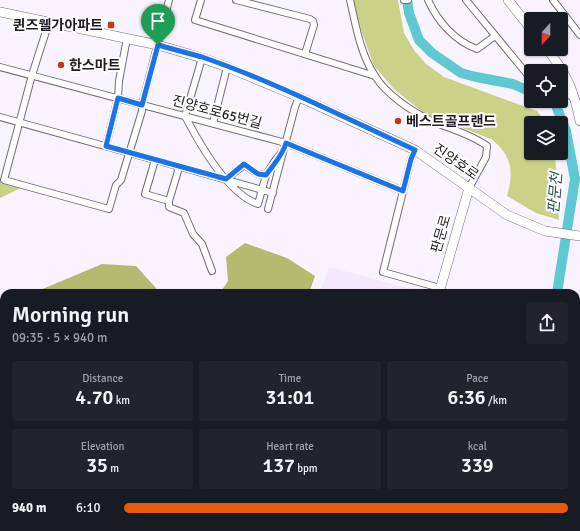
<!DOCTYPE html>
<html lang="en">
<head>
<meta charset="utf-8">
<style>
  body { margin:0; font-family:Signika,"Noto Sans KR",sans-serif; background:#20242c; color:#f1f3f6; height:100vh; display:flex; flex-direction:column; font-size:15px; white-space:nowrap }
  * { box-sizing:border-box; margin:0 }
  p { font-size:13px; color:#9ea1a6 }
  .icon { flex:none; width:22px; height:22px; fill:none; stroke:currentColor; stroke-width:2; stroke-linecap:round; stroke-linejoin:round }
  .map { position:relative; flex:1; overflow:hidden }
  .side { position:absolute; left:0px; top:289px; width:580px; height:242px; display:flex; flex-direction:column; background:#171b24; border-radius:12px 12px 0 0; box-shadow:0 1px 3px #0004 }
  .side>* { flex:none }
  .needle { width:26px; rotate:201deg }
  .tools { position:absolute; left:524px; top:12px; display:grid; gap:8px }
  .tools a { display:grid; place-items:center; width:44px; height:44px; border-radius:4px; background:#171b24; box-shadow:0 1px 3px #0004; font-size:20px }
  .pin { position:absolute; display:grid; place-items:center; width:34px; height:34px; color:#fff; margin:-41px -17px; border-radius:50% 50% 50% 0; rotate:-45deg; box-shadow:0 0 4px #0007 }
  .pin .icon { rotate:45deg }
  .round { display:grid; place-items:center; flex:none; width:42px; height:42px; border-radius:4px; background:#20242c }
  .overview { display:flex; align-items:center; justify-content:space-between; height:68px; padding:0 12px }
  h1 { font-size:22px; font-weight:600; line-height:30px }
  .metrics { display:grid; grid-template-columns:repeat(3,1fr); gap:6px; height:68px; padding:4px 12px }
  .metrics div { display:grid; align-content:center; border-radius:4px; background:#20242c; text-align:center }
  .metrics b { font-size:20px; font-weight:600 }
  .metrics small { font-size:11px; font-weight:400 }
  .metrics p { font-size:11px }
  ul { padding:0 12px; list-style:none; font-size:13px }
  li { display:grid; grid-template-columns:64px 48px 1fr; align-items:center; height:30px }
  li i { height:10px; border-radius:5px; background:#ea580c }
  .map>svg:first-child { display:block }
</style>
</head>
<body>
<div class="map">
<svg width="580" height="531" viewBox="0 0 580 531">
  <rect width="100%" height="100%" fill="#f9f3ff"/>
  <path fill="#f3e8fe" d="M329 267 360 275 426 293H320Z"/>
  <g fill="#cad288">
    <path d="M353 0H398L404 33 414 50 426 64 444 77 537 111 547 123H531V153H555L559 220 536 213 507 196C514 172 512 155 491 139L424 113 394 89 374 66 361 30Z"/>
    <path d="M0 182 21 188 0 198Z"/>
  </g>
  <g fill="#b3bb70">
    <path d="M245 243 287 258 315 276 309 293H220L228 281 226 257Z"/>
    <path d="M102 264 136 266 156 288 158 293H33Z"/>
    <path d="M0 403 4 405V527H15V531H0Z"/>
    <path d="M114 527H350L347 530 305 529 296 531H117Z"/>
  </g>
  <g fill="none" stroke-linecap="round" stroke-linejoin="round">
    <g stroke="#5ec9d2" stroke-width="10">
      <path d="M407 0 409 13 419 40 432 53 461 73 476 77 513 84 531 92"/>
      <path d="M550 101 555 103 566 131 575 179 557 293"/>
      <path d="M521 531 522 527"/>
    </g>
    <defs>
      <g id="street">
        <path d="M201 0 195 20 375 76"/>
        <path d="M236 0 310 19 313 21 314 25 305 54"/>
        <path d="M350 0C356 26 360 53 375 76 386 94 412 112 432 121 450 129 471 134 487 146L486 157 469 188"/>
        <path d="M404 0H408"/>
        <path d="M428 0C438 22 455 41 477 49L495 36"/>
        <path d="M466 0 527 74 531 76"/>
        <path d="M553 0 580 35"/>
        <path d="M49 22 32 75 4 180 109 209 116 185 121 180 142 111V105L169 0"/>
        <path d="M202 58 185 116C199 143 228 194 258 204L266 175"/>
        <path d="M0 67 286 143 403 191"/>
        <path d="M561 91 575 98"/>
        <path d="M0 117 177 166 178 171 169 201V207L184 213 193 234 202 244 212 271"/>
        <path d="M213 123 227 67"/>
        <path d="M106 146 118 98 119 81 127 38"/>
        <path d="M415 150 411 159 383 272 440 288"/>
        <path d="M155 160 145 194 169 201"/>
        <path d="M177 166 273 193"/>
        <path d="M226 179 244 165 258 174 266 175 274 162 282 152"/>
        <path d="M268 209 295 107 299 97"/>
        <path d="M0 332 4 337"/>
        <path d="M576 368 580 362"/>
        <path d="M576 525 580 523"/>
        <path d="M65 527 66 531"/>
        <path d="M554 527V531"/>
      </g>
      <g id="secondary">
        <path d="M508 0 531 29"/>
        <path d="M0 12 158 45 202 58 227 67 299 97 415 150 507 215 545 231 580 236"/>
        <path d="M547 49C566 73 574 90 580 121"/>
        <path d="M439 293 469 188"/>
        <path d="M392 531 393 527"/>
      </g>
    </defs>
    <use href="#street" stroke="#766982" stroke-width="8"/>
    <use href="#secondary" stroke="#766982" stroke-width="10"/>
    <use href="#street" stroke="#fff" stroke-width="6"/>
    <use href="#secondary" stroke="#fff" stroke-width="9"/>
  </g>
  <g fill="none" stroke-linecap="round" stroke-linejoin="round">
    <defs>
      <path id="route" d="M158 45C172 49 187 53 202 57 275 82 345 118 415 150L411 159 403 191 286 143C283 155 273 165 266 175L258 174 244 164 226 179 106 146 118 98 142 105Z"/>
    </defs>
    <use href="#route" stroke="#fff" stroke-width="8"/>
    <use href="#route" stroke="#1a73e8" stroke-width="5"/>
  </g>
  <g fill="#c33916" stroke="#fff" stroke-width="1.5">
    <rect x="107" y="21" width="8" height="8" rx="2"/>
    <circle cx="61" cy="65" r="4"/>
    <circle cx="398" cy="121" r="4"/>
  </g>
  <g text-anchor="middle" dominant-baseline="central" stroke-width="4" stroke-linejoin="round" paint-order="stroke">
    <g font-size="14" font-weight="bold" fill="#201b25" stroke="#fff" text-anchor="start">
      <text x="103" y="25" text-anchor="end">퀸즈웰가아파트</text>
      <text x="69" y="65">한스마트</text>
      <text x="406" y="121">베스트골프랜드</text>
    </g>
    <g font-size="14" fill="#201b25" stroke="#fff">
      <text transform="translate(217 112) rotate(15)">진양호로65번길</text>
      <text transform="translate(456 162) rotate(35)">진양호로</text>
      <text transform="translate(441 234) rotate(-74)">판문로</text>
    </g>
    <g font-size="15" font-style="italic" fill="#245357" stroke="#fff">
      <text transform="translate(555 193) rotate(-85)">판문천</text>
    </g>
  </g>
</svg>
<div class="tools">
<a><svg class="needle" viewBox="-14 -14 28 28"><path d="M0-13l5 13h-10z" fill="#e53935"/><path d="M0 13l5-13h-10z" fill="#9ea1a6"/></svg></a>
<a><svg class="icon" aria-label="locate" viewBox="0 0 24 24"><circle cx="12" cy="12" r="6"/><path d="M12 2v4M12 18v4M2 12h4M18 12h4"/></svg></a>
<a><svg class="icon" aria-label="layers" viewBox="0 0 24 24"><path d="M12 4l9 5-9 5-9-5zM3 14l9 5 9-5"/></svg></a>
</div>
<div class="pin" style="left:158px;top:45px;background:#1e9e55"><svg class="icon" aria-label="arrive" viewBox="0 0 24 24"><path d="M6 21V4h12l-3 4 3 4H6"/></svg></div>
<section class="side">
<div class="overview"><div><h1>Morning run</h1><p>09:35 · 5 × 940 m</p></div><a class="round"><svg class="icon" aria-label="share" viewBox="0 0 24 24"><path d="M12 15V3M7 8l5-5 5 5M5 13v7h14v-7"/></svg></a></div>
<div class="metrics">
<div><p>Distance</p><b>4.70<small> km</small></b></div>
<div><p>Time</p><b>31:01</b></div>
<div><p>Pace</p><b>6:36<small> /km</small></b></div>
</div>
<div class="metrics">
<div><p>Elevation</p><b>35<small> m</small></b></div>
<div><p>Heart rate</p><b>137<small> bpm</small></b></div>
<div><p>kcal</p><b>339</b></div>
</div>
<ul>
<li><b>940 m</b>6:10<i style="width:100%"></i></li>
</ul>
</section>
</div>
</body>
</html>
